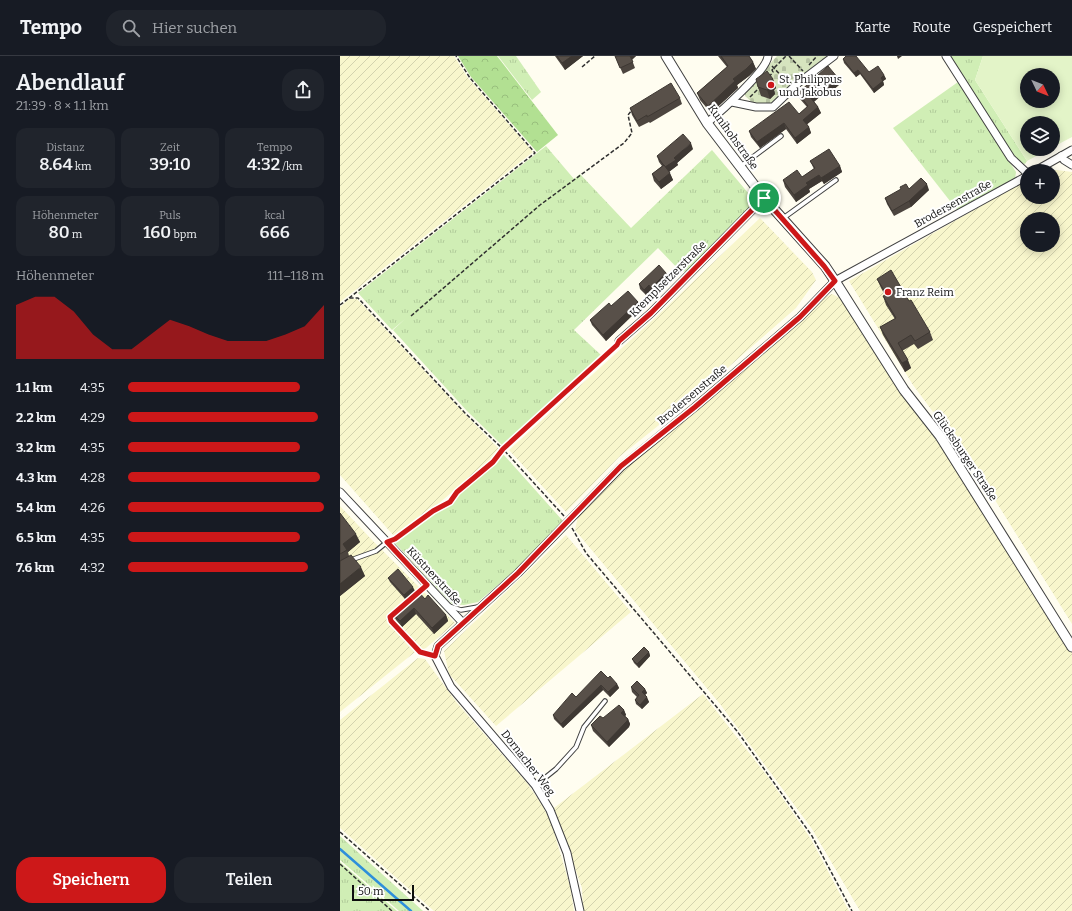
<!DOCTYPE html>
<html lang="de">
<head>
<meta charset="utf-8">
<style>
  body { margin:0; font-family:Bitter,serif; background:#20242c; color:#f1f3f6; height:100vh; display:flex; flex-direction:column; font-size:15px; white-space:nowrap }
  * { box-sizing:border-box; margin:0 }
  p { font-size:13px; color:#9ea1a6 }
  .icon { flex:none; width:22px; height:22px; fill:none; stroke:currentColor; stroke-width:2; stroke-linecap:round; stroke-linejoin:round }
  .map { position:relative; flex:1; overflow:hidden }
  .details { display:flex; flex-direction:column; background:#171b24; width:340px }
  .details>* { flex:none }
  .needle { width:26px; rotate:133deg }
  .fabs { position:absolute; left:680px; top:12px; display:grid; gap:8px }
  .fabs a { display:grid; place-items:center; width:40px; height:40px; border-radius:50%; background:#171b24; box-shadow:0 2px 10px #0003; font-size:20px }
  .scale { position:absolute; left:12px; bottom:10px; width:62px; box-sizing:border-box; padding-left:4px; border:2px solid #0e0e0e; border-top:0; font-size:11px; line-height:14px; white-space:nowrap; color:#0e0e0e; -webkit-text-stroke:3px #fff; paint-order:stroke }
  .pin { position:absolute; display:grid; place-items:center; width:34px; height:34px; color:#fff; margin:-17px; border:2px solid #fff; border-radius:50%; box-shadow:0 1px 4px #0007 }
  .round { display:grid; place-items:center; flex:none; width:42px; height:42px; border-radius:16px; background:#20242c }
  .headline { display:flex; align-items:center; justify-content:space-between; height:68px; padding:0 16px }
  h1 { font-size:22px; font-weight:600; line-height:30px }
  .stats { display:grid; grid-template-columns:repeat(3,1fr); gap:6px; height:68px; padding:4px 16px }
  .stats div { display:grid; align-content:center; border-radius:10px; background:#20242c; text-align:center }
  .stats b { font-size:17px; font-weight:600 }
  .stats small { font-size:11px; font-weight:400 }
  .stats p { font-size:11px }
  .chart { height:112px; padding:8px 16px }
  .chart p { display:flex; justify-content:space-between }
  .chart svg { width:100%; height:72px; margin-top:4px; fill:#cd1819; opacity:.7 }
  .button { display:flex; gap:8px; margin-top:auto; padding:8px 16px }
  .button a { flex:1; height:46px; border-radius:16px; background:#cd1819; color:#fff; font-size:16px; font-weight:600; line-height:46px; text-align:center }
  .button a+a { background:#20242c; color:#f1f3f6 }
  ul { padding:0 16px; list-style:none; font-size:13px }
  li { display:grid; grid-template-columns:64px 48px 1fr; align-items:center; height:30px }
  li i { height:10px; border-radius:5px; background:#cd1819 }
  header { display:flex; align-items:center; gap:24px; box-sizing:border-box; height:56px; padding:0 20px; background:#171b24; border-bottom:1px solid #363941 }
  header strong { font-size:19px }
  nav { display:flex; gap:22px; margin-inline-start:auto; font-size:14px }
  .search { width:280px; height:36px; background:#20242c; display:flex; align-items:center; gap:10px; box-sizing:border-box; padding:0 14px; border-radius:16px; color:#9ea1a6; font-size:15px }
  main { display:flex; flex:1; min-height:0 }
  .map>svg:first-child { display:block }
</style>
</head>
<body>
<header>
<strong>Tempo</strong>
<div class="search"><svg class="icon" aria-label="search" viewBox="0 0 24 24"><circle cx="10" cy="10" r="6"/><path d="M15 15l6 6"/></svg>Hier suchen</div>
<nav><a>Karte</a><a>Route</a><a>Gespeichert</a></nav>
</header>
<main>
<section class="details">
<div class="headline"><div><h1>Abendlauf</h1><p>21:39 · 8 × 1.1 km</p></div><a class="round"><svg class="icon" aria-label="share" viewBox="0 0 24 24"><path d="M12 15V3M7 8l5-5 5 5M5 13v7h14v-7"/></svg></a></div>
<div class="stats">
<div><p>Distanz</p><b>8.64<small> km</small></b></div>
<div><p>Zeit</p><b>39:10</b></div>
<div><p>Tempo</p><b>4:32<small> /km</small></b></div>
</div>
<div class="stats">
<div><p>Höhenmeter</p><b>80<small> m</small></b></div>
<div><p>Puls</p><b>160<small> bpm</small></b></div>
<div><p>kcal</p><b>666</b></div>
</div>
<div class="chart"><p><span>Höhenmeter</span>111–118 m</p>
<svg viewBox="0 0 160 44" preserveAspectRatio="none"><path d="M0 44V11L10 6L20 6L30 15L40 29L50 38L60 38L70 29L80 20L90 24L100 29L110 33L120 33L130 33L140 29L150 24L160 11V44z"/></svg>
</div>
<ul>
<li><b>1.1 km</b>4:35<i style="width:88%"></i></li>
<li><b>2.2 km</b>4:29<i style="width:97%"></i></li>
<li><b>3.2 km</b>4:35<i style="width:88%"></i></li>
<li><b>4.3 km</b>4:28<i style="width:98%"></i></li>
<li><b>5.4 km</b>4:26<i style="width:100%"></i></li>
<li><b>6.5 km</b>4:35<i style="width:88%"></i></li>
<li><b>7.6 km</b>4:32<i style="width:92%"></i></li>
</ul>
<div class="button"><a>Speichern</a><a>Teilen</a></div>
</section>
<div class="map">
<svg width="732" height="855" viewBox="0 0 732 855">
  <defs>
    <pattern id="farmland-furrows" width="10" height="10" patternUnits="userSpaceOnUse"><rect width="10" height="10" fill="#f8f6cc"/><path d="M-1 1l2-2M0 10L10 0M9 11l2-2" fill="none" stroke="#d3d2ae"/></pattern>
    <pattern id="grass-tufts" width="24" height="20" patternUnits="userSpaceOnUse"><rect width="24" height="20" fill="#d0eeb5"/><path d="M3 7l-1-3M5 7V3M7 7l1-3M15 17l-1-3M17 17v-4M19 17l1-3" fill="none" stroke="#b1cb9a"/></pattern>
    <pattern id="forest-crowns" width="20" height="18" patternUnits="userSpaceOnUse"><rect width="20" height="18" fill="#b2e092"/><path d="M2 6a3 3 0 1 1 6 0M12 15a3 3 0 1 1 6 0" fill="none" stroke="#98bf7d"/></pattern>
    <pattern id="cemetery-stones" width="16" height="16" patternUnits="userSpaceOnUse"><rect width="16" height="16" fill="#d6e4be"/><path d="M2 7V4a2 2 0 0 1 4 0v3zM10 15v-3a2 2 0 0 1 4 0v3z" fill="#b6c2a2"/></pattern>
  </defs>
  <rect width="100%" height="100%" fill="#fffdf0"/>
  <g fill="url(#farmland-furrows)" fill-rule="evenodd">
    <path d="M0 0H114L128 22 193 96 0 246Z"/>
    <path d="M717 114 732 116V568L637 415 573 329 509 225 687 124V141H713V115H710ZM687 163H713V189H687Z"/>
    <path d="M420 162 472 216 476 224 456 252 353 342 279 401 226 456 169 394 315 262Z"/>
    <path d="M492 238 500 242 558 333 601 390 732 597V855H520L472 773 380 648 235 474 238 460 281 411 463 264 485 241Z"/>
    <path d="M9 243H17L126 359 159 393 155 400 98 448 54 480 0 419V251Z"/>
    <path d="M0 450 33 485 115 567 86 592 75 596 0 656Z"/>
    <path d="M226 479 291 556 156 670 109 618 104 595Z"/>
    <path d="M78 602 85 603 117 647 187 727 202 749 211 766 230 830 234 855H94L0 772V664Z"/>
    <path d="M363 638 428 721 471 783 509 855H243L242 832 214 752Z"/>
  </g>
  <g fill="url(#grass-tufts)">
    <path d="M158 0H176L201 36 192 44Z"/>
    <path d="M610 0H643L635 24 687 105 685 108 679 106 673 100Z"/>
    <path d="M618 26 676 116 675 123 617 154 553 72Z"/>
    <path d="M206 90 234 123 240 118 291 172 372 94 409 138 412 148 410 155 349 215 341 216 318 192 234 274 261 299 163 390 127 355 53 274 65 263 52 274 18 237Z"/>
    <path d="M163 398 223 465 180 510 138 546 124 549 112 548 54 486 96 454 110 447 116 438Z"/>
    <path d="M0 780 83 855H59L0 804Z"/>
    <path d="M0 806 57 855H0Z"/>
  </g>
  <path fill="url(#forest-crowns)" d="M118 0H157L218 79 197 96 131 21Z"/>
  <path fill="url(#cemetery-stones)" d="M437 0H489L433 47 414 48 405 40V35Z"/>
  <path fill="#e3f4c8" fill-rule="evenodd" d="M643 0H732V81L713 91V67H687V93H709L687 105 635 24ZM687 19H713V45H687Z"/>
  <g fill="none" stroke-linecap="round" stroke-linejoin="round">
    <path stroke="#2e8fdb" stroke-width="2.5" d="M0 793 71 855"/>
    <defs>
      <g id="service">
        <path d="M401 110 441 80"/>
        <path d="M442 163 496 124"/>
        <path d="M11 504 36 495 47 486"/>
        <path d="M76 538 87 529"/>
        <path d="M63 549 53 558 51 565 80 596 95 600"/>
        <path d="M109 550 121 554 138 551"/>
        <path d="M196 729 216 713 236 691 244 671 265 645"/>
      </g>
      <g id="minor">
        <path d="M606 0 671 102 687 117"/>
        <path d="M392 46 416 51H433L457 28 494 0"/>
        <path d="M367 67C379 57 427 15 428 0"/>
        <path d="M721 100 724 104 732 109"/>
        <path d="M695 115 732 94"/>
        <path d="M279 285 311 257 424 142"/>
        <path d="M0 436 123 567"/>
        <path d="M240 855 227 797 210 754 195 729 111 631 95 600 98 590 178 517 281 411 355 351 460 261 495 225 687 120"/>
      </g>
      <path id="tertiary" d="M326 0 367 67 424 142 485 210 495 225 564 334 600 380 732 591"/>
    </defs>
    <use href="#service" stroke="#414141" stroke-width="5.5"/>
    <use href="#minor" stroke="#414141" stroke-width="9"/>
    <use href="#tertiary" stroke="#414141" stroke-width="11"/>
    <g stroke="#303030" stroke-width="1.5" stroke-dasharray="4 2" stroke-linecap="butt">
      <path d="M449 0 463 15"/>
      <path d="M469 9 477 0"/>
      <path d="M432 10 447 26"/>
      <path d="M242 11 255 0"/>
      <path d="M429 21 433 16 432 14 446 0"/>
      <path d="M410 41 420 31"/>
      <path d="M9 242 195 97 130 22 116 0"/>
      <path d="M0 249 9 242H18L125 357 163 393 153 406 117 436 110 446 93 455 55 483"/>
      <path d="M71 260 200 149 284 87 292 77 288 59 292 54"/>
      <path d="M224 460 163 393 275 291"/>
      <path d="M232 472 246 497 397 675 472 780 512 855"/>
      <path d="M0 776 90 855"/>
      <path d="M0 808 52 855"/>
    </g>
    <use href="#service" stroke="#fff" stroke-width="3.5"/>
    <use href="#minor" stroke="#fff" stroke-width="7"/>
    <use href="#tertiary" stroke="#fff" stroke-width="9"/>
  </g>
  <g fill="#4c453f">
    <path d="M215 0H243L225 14Z"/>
    <path d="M275 0H296L292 4 295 12 283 18Z"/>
    <path d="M378 0H409L413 6 416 13 409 20 397 29 398 32 371 57 360 44 357 37 387 11Z"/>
    <path d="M503 3 529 16 544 19 546 23 543 25 544 29 534 37 520 18 516 21 504 7Z"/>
    <path d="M433 23 436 32 434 34 435 38 430 43 421 40 418 31Z"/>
    <path d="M500 28 486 40 484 37 474 46 478 51 481 57 467 68 469 71 471 77 457 88 446 73 420 92 411 81 409 75 459 58 467 51 460 43 458 37Z"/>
    <path d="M340 42 342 48 310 67 309 66 299 71 292 59 290 52Z"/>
    <path d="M353 93 337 107 338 109 329 116 333 124 321 133 314 125 312 118 322 110 319 106 317 100Z"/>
    <path d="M470 105 500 110 502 116 484 128 482 125 469 133 470 136 456 146 445 131 443 124 462 121 474 113Z"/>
    <path d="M569 133 589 134 571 151 554 160 547 148 545 142 561 134Z"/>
    <path d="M326 217 328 221 313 236 311 234 306 239 300 233 299 228Z"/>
    <path d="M537 223 569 245 590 276 593 284 578 293 574 288 562 295 571 312 565 316 543 279 540 271 555 263 546 249 543 240 545 239 541 232Z"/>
    <path d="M271 250 300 252 266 285 252 269 250 264Z"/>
    <path d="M0 457 20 486 8 496 9 500 25 520 0 540Z"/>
    <path d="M48 522 75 535 65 543 50 526Z"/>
    <path d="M85 543 106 559 108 565 94 578 76 558 62 571 56 564 53 558Z"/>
    <path d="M309 596 310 600 299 612 294 607 292 603Z"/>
    <path d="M268 622 277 628 279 632 270 641 263 634 223 672 214 663 213 659 236 641Z"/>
    <path d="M291 631 305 633 307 637 305 639 309 646 302 653 296 648 295 644 297 641 292 636Z"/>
    <path d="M284 654 286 659 285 660 288 663 290 668 289 671 269 691 253 675 251 669 263 662Z"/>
  </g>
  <g fill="#3e3833">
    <path d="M232 0H243L225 14 222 7Z"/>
    <path d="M290 0H296L291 4Z"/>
    <path d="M557 0H562L558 3Z"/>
    <path d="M413 6 416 13 409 20 397 29 398 32 371 57 368 50 393 23Z"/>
    <path d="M518 14 520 18 516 21 514 17Z"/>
    <path d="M544 19 546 23 543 25 544 29 534 37 533 33 541 22Z"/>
    <path d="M498 22 500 28 486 40 484 34Z"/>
    <path d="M433 23 436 32 434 34 435 38 430 43 427 34 429 26Z"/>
    <path d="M482 32 484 37 472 47 470 41Z"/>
    <path d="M478 51 481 57 465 70 463 64Z"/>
    <path d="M444 67 446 73 420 92 417 86Z"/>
    <path d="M469 71 471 77 457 88 455 82Z"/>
    <path d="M351 87 353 93 337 107 338 109 327 117 325 111 334 102Z"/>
    <path d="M500 110 502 116 484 128 481 122Z"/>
    <path d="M330 117 333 124 321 133 319 126Z"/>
    <path d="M479 119 482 125 469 133 470 136 456 146 454 139 466 127Z"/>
    <path d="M587 128 589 134 571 151 569 145Z"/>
    <path d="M326 217 328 221 313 236 311 232Z"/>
    <path d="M309 229 311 234 306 239 304 234Z"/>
    <path d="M298 246 300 252 266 285 263 279Z"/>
    <path d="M568 304 571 312 565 316 562 307Z"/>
    <path d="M16 478 20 486 8 496 7 494 3 488Z"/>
    <path d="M21 511 25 520 0 540V528Z"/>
    <path d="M73 531 75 535 65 543 64 539Z"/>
    <path d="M74 552 76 558 62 571 60 565Z"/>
    <path d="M106 559 108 565 94 578 92 572Z"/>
    <path d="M309 596 310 600 299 612 297 608Z"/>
    <path d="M277 628 279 632 270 641 268 636Z"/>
    <path d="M261 629 263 634 223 672 221 668Z"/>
    <path d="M305 633 307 637 303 641 302 636Z"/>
    <path d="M307 641 309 646 302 653 300 649Z"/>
    <path d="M284 654 286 659 283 662 281 657Z"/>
    <path d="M288 663 290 668 289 671 269 691 267 686Z"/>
  </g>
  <g fill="#585049" stroke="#3e3833">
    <path d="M217 0H232L222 7Z"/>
    <path d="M275 0H290L293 6 280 12Z"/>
    <path d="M381 0H409L413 6 406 13 393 23 395 25 368 50 357 37 388 10Z"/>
    <path d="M506 0H516L529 16 538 10 544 19 541 22 543 25 533 33 518 14 514 17 503 3Z"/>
    <path d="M488 10 498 22 484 34 482 32 470 41 478 51 463 64 469 71 455 82 444 67 417 86 409 75 449 46 459 58 468 50 458 37Z"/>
    <path d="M427 15 433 23 429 26 432 29 427 34 418 31 416 23Z"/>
    <path d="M331 27 340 42 307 61V59L297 65 290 52Z"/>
    <path d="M343 78 351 87 334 102 336 104 325 111 317 100Z"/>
    <path d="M489 93 500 110 481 122 479 119 466 127 468 129 454 139 443 124 457 114 462 121 475 112 470 105Z"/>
    <path d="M324 109 330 117 319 126 312 118Z"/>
    <path d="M581 122 587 128 569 145 552 155 545 142 561 133 560 131 566 128 569 133Z"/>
    <path d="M319 209 326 217 311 232 309 229 304 234 299 228Z"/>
    <path d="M551 214 569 245 571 244 590 276 575 285 571 279 558 287 568 304 562 307 540 271 556 262 543 240 547 239 537 223Z"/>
    <path d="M288 235 298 246 263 279 250 264 269 247 271 250Z"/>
    <path d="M0 457 16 478 3 488 7 494 0 498Z"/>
    <path d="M11 499 21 511 0 528V505Z"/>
    <path d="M58 513 73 531 64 539 48 522Z"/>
    <path d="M77 534 85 543 88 539 106 559 92 572 74 552 60 565 53 558Z"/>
    <path d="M304 591 309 596 297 608 292 603Z"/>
    <path d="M261 615 268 622 270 620 277 628 268 636 261 629 221 668 213 659 232 637 236 641Z"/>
    <path d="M297 625 305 633 302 636 307 641 300 649 295 644 299 639 291 631Z"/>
    <path d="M279 649 284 654 281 657 288 663 287 665 267 686 251 669 260 660 263 662Z"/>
  </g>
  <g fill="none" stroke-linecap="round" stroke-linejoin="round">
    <defs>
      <path id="route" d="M424 142 484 210 495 225 460 261 355 351 281 410 178 517 98 590 95 600 80 596 51 565 50 561 87 529 47 486 55 483 93 455 110 446 117 436 153 406 163 393 277 289 279 285 311 257Z"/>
    </defs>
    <use href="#route" stroke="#fff" stroke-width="8"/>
    <use href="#route" stroke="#cd1819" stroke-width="5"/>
  </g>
  <g fill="#cd1819" stroke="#fff" stroke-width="1.5">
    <circle cx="431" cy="29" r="4"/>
    <circle cx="548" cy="236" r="4"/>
  </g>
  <g text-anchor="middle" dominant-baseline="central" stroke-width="4" stroke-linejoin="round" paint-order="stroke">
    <g font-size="11" fill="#0e0e0e" stroke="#fff" text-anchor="start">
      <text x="439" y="23">St. Philippus<tspan x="439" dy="13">und Jakobus</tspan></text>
      <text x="556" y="236">Franz Reim</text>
    </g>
    <g font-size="11" fill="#0e0e0e" stroke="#fff">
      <text transform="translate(393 81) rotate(54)">Kunihohstraße</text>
      <text transform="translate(613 148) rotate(-29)">Brodersenstraße</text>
      <text transform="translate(328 223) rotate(-45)">Kremplsetzerstraße</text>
      <text transform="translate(352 339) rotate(-40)">Brodersenstraße</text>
      <text transform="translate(625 400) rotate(56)">Glücksburger Straße</text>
      <text transform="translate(94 520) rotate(47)">Küstnerstraße</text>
      <text transform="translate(188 707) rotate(52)">Dornacher Weg</text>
    </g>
  </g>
</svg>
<div class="fabs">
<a><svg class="needle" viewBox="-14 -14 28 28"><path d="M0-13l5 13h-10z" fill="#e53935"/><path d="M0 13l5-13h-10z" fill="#9ea1a6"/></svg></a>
<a><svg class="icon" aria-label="layers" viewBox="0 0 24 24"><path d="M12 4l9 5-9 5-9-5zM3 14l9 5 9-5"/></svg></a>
<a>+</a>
<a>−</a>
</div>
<div class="scale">50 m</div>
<div class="pin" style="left:424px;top:142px;background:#1e9e55"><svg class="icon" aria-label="arrive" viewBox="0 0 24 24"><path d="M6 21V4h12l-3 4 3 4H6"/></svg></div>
</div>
</main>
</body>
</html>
